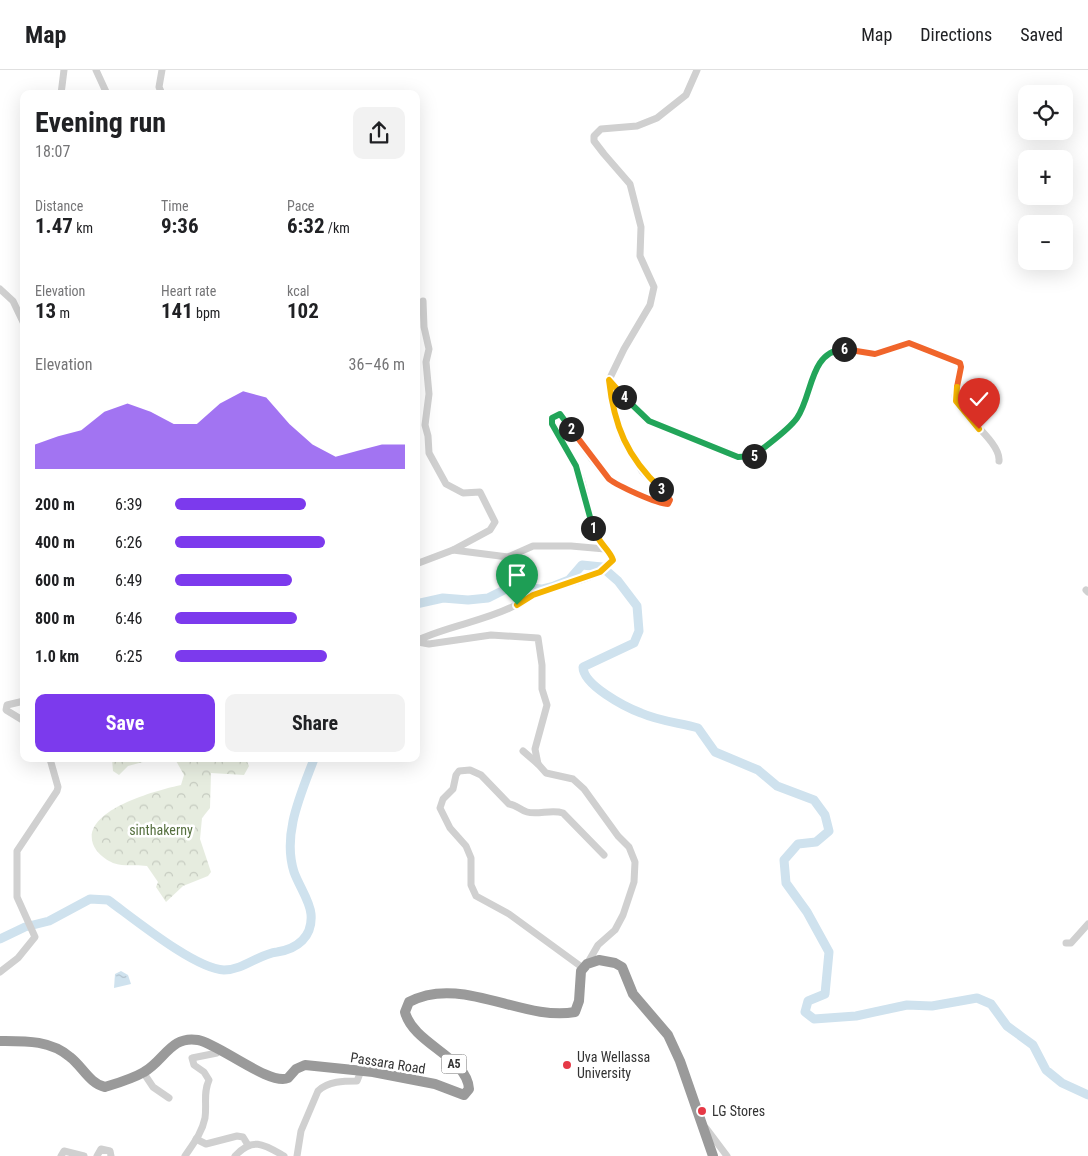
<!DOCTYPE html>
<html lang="en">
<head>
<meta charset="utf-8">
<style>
  body { margin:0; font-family:"Roboto Condensed",sans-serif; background:#f2f2f2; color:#202124; height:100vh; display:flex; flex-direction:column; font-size:19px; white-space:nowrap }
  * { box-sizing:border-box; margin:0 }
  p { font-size:16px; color:#757577 }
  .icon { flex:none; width:28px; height:28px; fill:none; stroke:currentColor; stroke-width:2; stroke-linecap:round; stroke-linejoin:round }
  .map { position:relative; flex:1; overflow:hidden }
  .drawer { position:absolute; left:20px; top:20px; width:400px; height:672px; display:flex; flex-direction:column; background:#fff; border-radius:10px; box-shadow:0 5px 20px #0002 }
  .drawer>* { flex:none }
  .buttons { position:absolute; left:1018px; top:15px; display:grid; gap:10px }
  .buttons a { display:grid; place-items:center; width:55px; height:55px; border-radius:10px; background:#fff; box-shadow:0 5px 20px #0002; font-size:25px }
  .pin { position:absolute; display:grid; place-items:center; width:42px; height:42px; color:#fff; margin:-51px -21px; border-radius:50% 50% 50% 0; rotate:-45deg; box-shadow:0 0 5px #0007 }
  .pin .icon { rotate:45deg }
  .km { position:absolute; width:25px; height:25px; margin:-12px; border-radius:50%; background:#222; color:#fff; font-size:14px; line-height:25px; text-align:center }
  .round { display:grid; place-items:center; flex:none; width:52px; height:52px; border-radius:10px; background:#f2f2f2 }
  .summary { display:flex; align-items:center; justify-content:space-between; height:85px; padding:0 15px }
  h1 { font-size:28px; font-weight:700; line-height:38px }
  .stats { display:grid; grid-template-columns:repeat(3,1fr); gap:8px; height:85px; padding:5px 15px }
  .stats div { display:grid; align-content:center }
  .stats b { font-size:21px; font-weight:700 }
  .stats small { font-size:14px; font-weight:400 }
  .stats p { font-size:14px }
  .chart { height:140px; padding:10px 15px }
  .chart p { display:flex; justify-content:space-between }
  .chart svg { width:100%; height:90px; margin-top:5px; fill:#7c3aed; opacity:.7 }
  .button { display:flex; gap:10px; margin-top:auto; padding:10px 15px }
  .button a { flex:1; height:58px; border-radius:10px; background:#7c3aed; color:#fff; font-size:20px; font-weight:700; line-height:58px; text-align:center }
  .button a+a { background:#f2f2f2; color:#202124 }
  ul { padding:0 15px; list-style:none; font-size:16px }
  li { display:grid; grid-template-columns:80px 60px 1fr; align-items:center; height:38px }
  li i { height:12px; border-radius:6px; background:#7c3aed }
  header { display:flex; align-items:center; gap:30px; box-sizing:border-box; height:70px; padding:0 25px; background:#fff; border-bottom:1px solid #e0e0e0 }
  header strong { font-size:24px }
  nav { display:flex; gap:28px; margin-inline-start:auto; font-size:18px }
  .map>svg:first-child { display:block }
</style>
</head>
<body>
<header>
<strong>Map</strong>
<nav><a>Map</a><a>Directions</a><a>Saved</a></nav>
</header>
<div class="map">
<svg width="1088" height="1086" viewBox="0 0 1088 1086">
  <defs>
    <pattern id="forest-crowns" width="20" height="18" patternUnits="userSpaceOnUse" patternTransform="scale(1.25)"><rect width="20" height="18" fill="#e6ecdf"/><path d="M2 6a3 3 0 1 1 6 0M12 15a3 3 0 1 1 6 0" fill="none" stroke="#c6cbc0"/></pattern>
    <pattern id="water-ripples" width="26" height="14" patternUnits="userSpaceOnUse" patternTransform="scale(1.25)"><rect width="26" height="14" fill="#cfe2ee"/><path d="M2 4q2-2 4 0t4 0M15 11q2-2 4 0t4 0" fill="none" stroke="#b2c2cd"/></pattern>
  </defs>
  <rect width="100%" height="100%" fill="#fff"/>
  <g fill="url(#forest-crowns)">
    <path d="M112 689H154L128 696 119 705 113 701Z"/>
    <path d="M175 689H246L249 696 244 705 211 703 210 738 202 748 200 769 211 802 208 806 183 816 166 832 156 817 158 812 147 796C135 794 125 797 113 793 104 789 96 782 93 774 81 740 158 720 181 715L184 705Z"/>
  </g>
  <path fill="url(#water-ripples)" d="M121 901 128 905 131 914 114 918 115 904Z"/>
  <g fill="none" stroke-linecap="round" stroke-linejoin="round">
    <g stroke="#cfe2ee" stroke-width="9">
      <path d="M416 534 443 528 468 530 488 528 510 517 542 519 554 516 569 510 582 495 602 497 618 511 637 536 639 561 634 573 583 597C583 615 625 637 641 643 659 651 680 653 698 658L715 682 758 700 777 716 814 730 825 745 829 761 816 772 798 774 784 790 786 813 807 842 829 882 825 924 808 931 805 942 814 949 856 946 907 935 932 936 977 928 991 934 1007 956 1033 975 1046 1000 1062 1013 1088 1025"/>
      <path d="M0 869 25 857 49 851 90 829 108 830C133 848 195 899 224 900 243 900 259 884 277 882 297 879 313 867 311 844 310 831 299 816 294 802 282 764 301 724 314 689"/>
    </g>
    <g stroke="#d0d0d0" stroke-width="7">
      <path d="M96 0 107 24"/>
      <path d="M162 0 159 17 162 24"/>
      <path d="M61 24 64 0"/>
      <path d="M0 219 13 231 24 254"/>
      <path d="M423 231 424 257 429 279 426 292 429 324 425 355 428 366 429 383 446 414 463 423 480 422 495 452 490 460 453 480"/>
      <path d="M609 310 649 351 744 388 753 386 797 349 806 330 816 298 824 287 845 279 875 285 909 273 960 293 961 297 955 326 956 331C965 348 1001 373 999 391"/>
      <path d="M416 494 453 480 508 487 533 476H571L605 479"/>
      <path d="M1086 520 1088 522"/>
      <path d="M24 631 7 635 6 640 24 651"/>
      <path d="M523 681 538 694"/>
      <path d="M1066 873H1071L1088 854"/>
      <path d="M587 894 598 875 615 860 623 845 634 812 635 792 629 777 618 766 584 719 573 709 546 703 538 694 535 679 547 635 542 619V595L538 568 491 565 429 574 418 572V570C450 555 486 551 516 535 522 533 527 528 533 525 554 515 600 511 613 490 610 480 600 475 596 465 589 448 587 430 582 412 576 392 563 373 552 354L553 346H562C574 363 598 402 615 413 629 422 649 429 665 435L669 432 667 425 642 401 623 370 613 337 609 310 624 279 650 235 654 217 640 186 641 157 630 114 604 84 594 71V66L601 59 637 56 657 48 686 25 697 0"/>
      <path d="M583 898 509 844 476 826 471 815V788L466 776 450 758 440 738 443 729 453 719 456 705 459 701 470 700 481 705 509 734C517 735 520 740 527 742 538 745 552 739 563 743L604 785"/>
      <path d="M0 902 18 888 35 867 17 827V781L57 721 58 717 50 689"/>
      <path d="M143 1002 153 1017 169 1028"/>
      <path d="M706 1058 727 1086"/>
      <path d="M196 1069 206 1074 237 1066 243 1067 248 1075"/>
      <path d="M61 1086 64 1081 84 1086"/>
      <path d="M97 1086 101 1079 110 1081 111 1086"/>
      <path d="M185 1086C193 1074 202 1063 205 1048 207 1034 203 1023 209 1010L204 1002 194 995 192 988 217 983 219 979"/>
      <path d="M235 1086C253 1066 265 1075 284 1086"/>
      <path d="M297 1086 301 1061 318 1021C328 1011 344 1011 357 1011L361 1001"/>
    </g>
    <path stroke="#9a9a9a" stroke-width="10" d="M0 971C25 971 50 970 70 987 82 996 90 1014 105 1017 118 1013 132 1009 144 1002 164 991 171 965 198 970 219 974 270 1016 288 1008L296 999 305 995 373 1002 435 1014 464 1025 469 1019C467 987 413 974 405 942L409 932C461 904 523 952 575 942L579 931 581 901 587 894 599 890 615 893 622 897 633 924 668 965 680 991 713 1086"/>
  </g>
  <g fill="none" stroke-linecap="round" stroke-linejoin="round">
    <defs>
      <path id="split-1" d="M517 535 533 525 600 502 613 490C610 480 598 473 593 458"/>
      <path id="split-2" d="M571 359 560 344 552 348V354L576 396 593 458"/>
      <path id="split-3" d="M571 359 609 409C618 416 657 434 668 434L670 430 661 419"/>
      <path id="split-4" d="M624 327 609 310C614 356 627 387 661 419"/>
      <path id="split-5" d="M624 327 649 351 738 387 754 386"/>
      <path id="split-6" d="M754 386C767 374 787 362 797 348 813 325 809 282 844 279"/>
      <path id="split-7" d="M844 279 875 284 909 273 960 293 961 297 957 317"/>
      <path id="split-8" d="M957 317 956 331 979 359"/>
    </defs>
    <use href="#split-1" stroke="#fff" stroke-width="10"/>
    <use href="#split-2" stroke="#fff" stroke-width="10"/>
    <use href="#split-3" stroke="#fff" stroke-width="10"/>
    <use href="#split-4" stroke="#fff" stroke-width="10"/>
    <use href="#split-5" stroke="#fff" stroke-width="10"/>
    <use href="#split-6" stroke="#fff" stroke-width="10"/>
    <use href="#split-7" stroke="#fff" stroke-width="10"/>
    <use href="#split-8" stroke="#fff" stroke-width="10"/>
    <use href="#split-1" stroke="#f5b400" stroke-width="6"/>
    <use href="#split-2" stroke="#22a559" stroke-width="6"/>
    <use href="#split-3" stroke="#f0652b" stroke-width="6"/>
    <use href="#split-4" stroke="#f5b400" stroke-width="6"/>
    <use href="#split-5" stroke="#22a559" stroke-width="6"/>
    <use href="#split-6" stroke="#22a559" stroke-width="6"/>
    <use href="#split-7" stroke="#f0652b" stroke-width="6"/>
    <use href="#split-8" stroke="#f5b400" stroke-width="6"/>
  </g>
  <g fill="#e63946" stroke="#fff" stroke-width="2">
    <circle cx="567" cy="995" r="5"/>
    <circle cx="702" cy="1041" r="5"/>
  </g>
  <g text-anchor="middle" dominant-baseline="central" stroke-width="5" stroke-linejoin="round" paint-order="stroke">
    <rect fill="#fff" stroke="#707070" stroke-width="1" x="441.5" y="984.5" width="25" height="19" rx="4"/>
    <g font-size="12" font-weight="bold" fill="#333">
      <text x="454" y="994">A5</text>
    </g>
    <g font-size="14" fill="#56703f" stroke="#fff">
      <text x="161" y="760">sinthakerny</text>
    </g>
    <g font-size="14" fill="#333" stroke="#fff" text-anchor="start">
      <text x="577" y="987">Uva Wellassa<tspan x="577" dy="16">University</tspan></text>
      <text x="712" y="1041">LG Stores</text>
    </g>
    <g font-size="14" fill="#333" stroke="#fff">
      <text transform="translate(388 993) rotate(9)">Passara Road</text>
    </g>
  </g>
</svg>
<div class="buttons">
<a><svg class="icon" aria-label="locate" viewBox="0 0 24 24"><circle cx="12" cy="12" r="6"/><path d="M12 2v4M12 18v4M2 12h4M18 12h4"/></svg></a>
<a>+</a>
<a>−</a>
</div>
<div class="pin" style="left:517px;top:535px;background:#1e9e55"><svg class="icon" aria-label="arrive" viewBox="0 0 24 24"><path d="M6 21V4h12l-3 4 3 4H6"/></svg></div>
<div class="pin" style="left:979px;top:359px;background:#d93025"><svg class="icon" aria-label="check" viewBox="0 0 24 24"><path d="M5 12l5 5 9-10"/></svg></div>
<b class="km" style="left:593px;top:458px">1</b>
<b class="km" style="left:571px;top:359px">2</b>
<b class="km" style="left:661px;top:419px">3</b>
<b class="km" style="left:624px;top:327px">4</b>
<b class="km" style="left:754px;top:386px">5</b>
<b class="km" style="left:844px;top:279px">6</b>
<section class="drawer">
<div class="summary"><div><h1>Evening run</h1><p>18:07</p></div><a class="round"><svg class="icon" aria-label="share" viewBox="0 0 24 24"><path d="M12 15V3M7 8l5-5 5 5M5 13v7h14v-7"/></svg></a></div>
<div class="stats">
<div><p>Distance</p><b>1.47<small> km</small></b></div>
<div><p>Time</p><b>9:36</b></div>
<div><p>Pace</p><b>6:32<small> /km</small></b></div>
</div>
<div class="stats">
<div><p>Elevation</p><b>13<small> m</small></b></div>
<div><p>Heart rate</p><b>141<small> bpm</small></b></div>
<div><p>kcal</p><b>102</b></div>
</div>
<div class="chart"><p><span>Elevation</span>36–46 m</p>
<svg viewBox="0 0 160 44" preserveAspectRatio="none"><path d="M0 44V32L10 28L20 25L30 16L40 12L50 16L60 22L70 22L80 12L90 6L100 9L110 22L120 32L130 38L140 35L150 32L160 32V44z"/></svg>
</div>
<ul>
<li><b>200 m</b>6:39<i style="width:57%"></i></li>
<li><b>400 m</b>6:26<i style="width:65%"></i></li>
<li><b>600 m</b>6:49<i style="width:51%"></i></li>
<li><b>800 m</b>6:46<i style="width:53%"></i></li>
<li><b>1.0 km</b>6:25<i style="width:66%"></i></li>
</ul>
<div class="button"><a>Save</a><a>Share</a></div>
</section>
</div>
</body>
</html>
